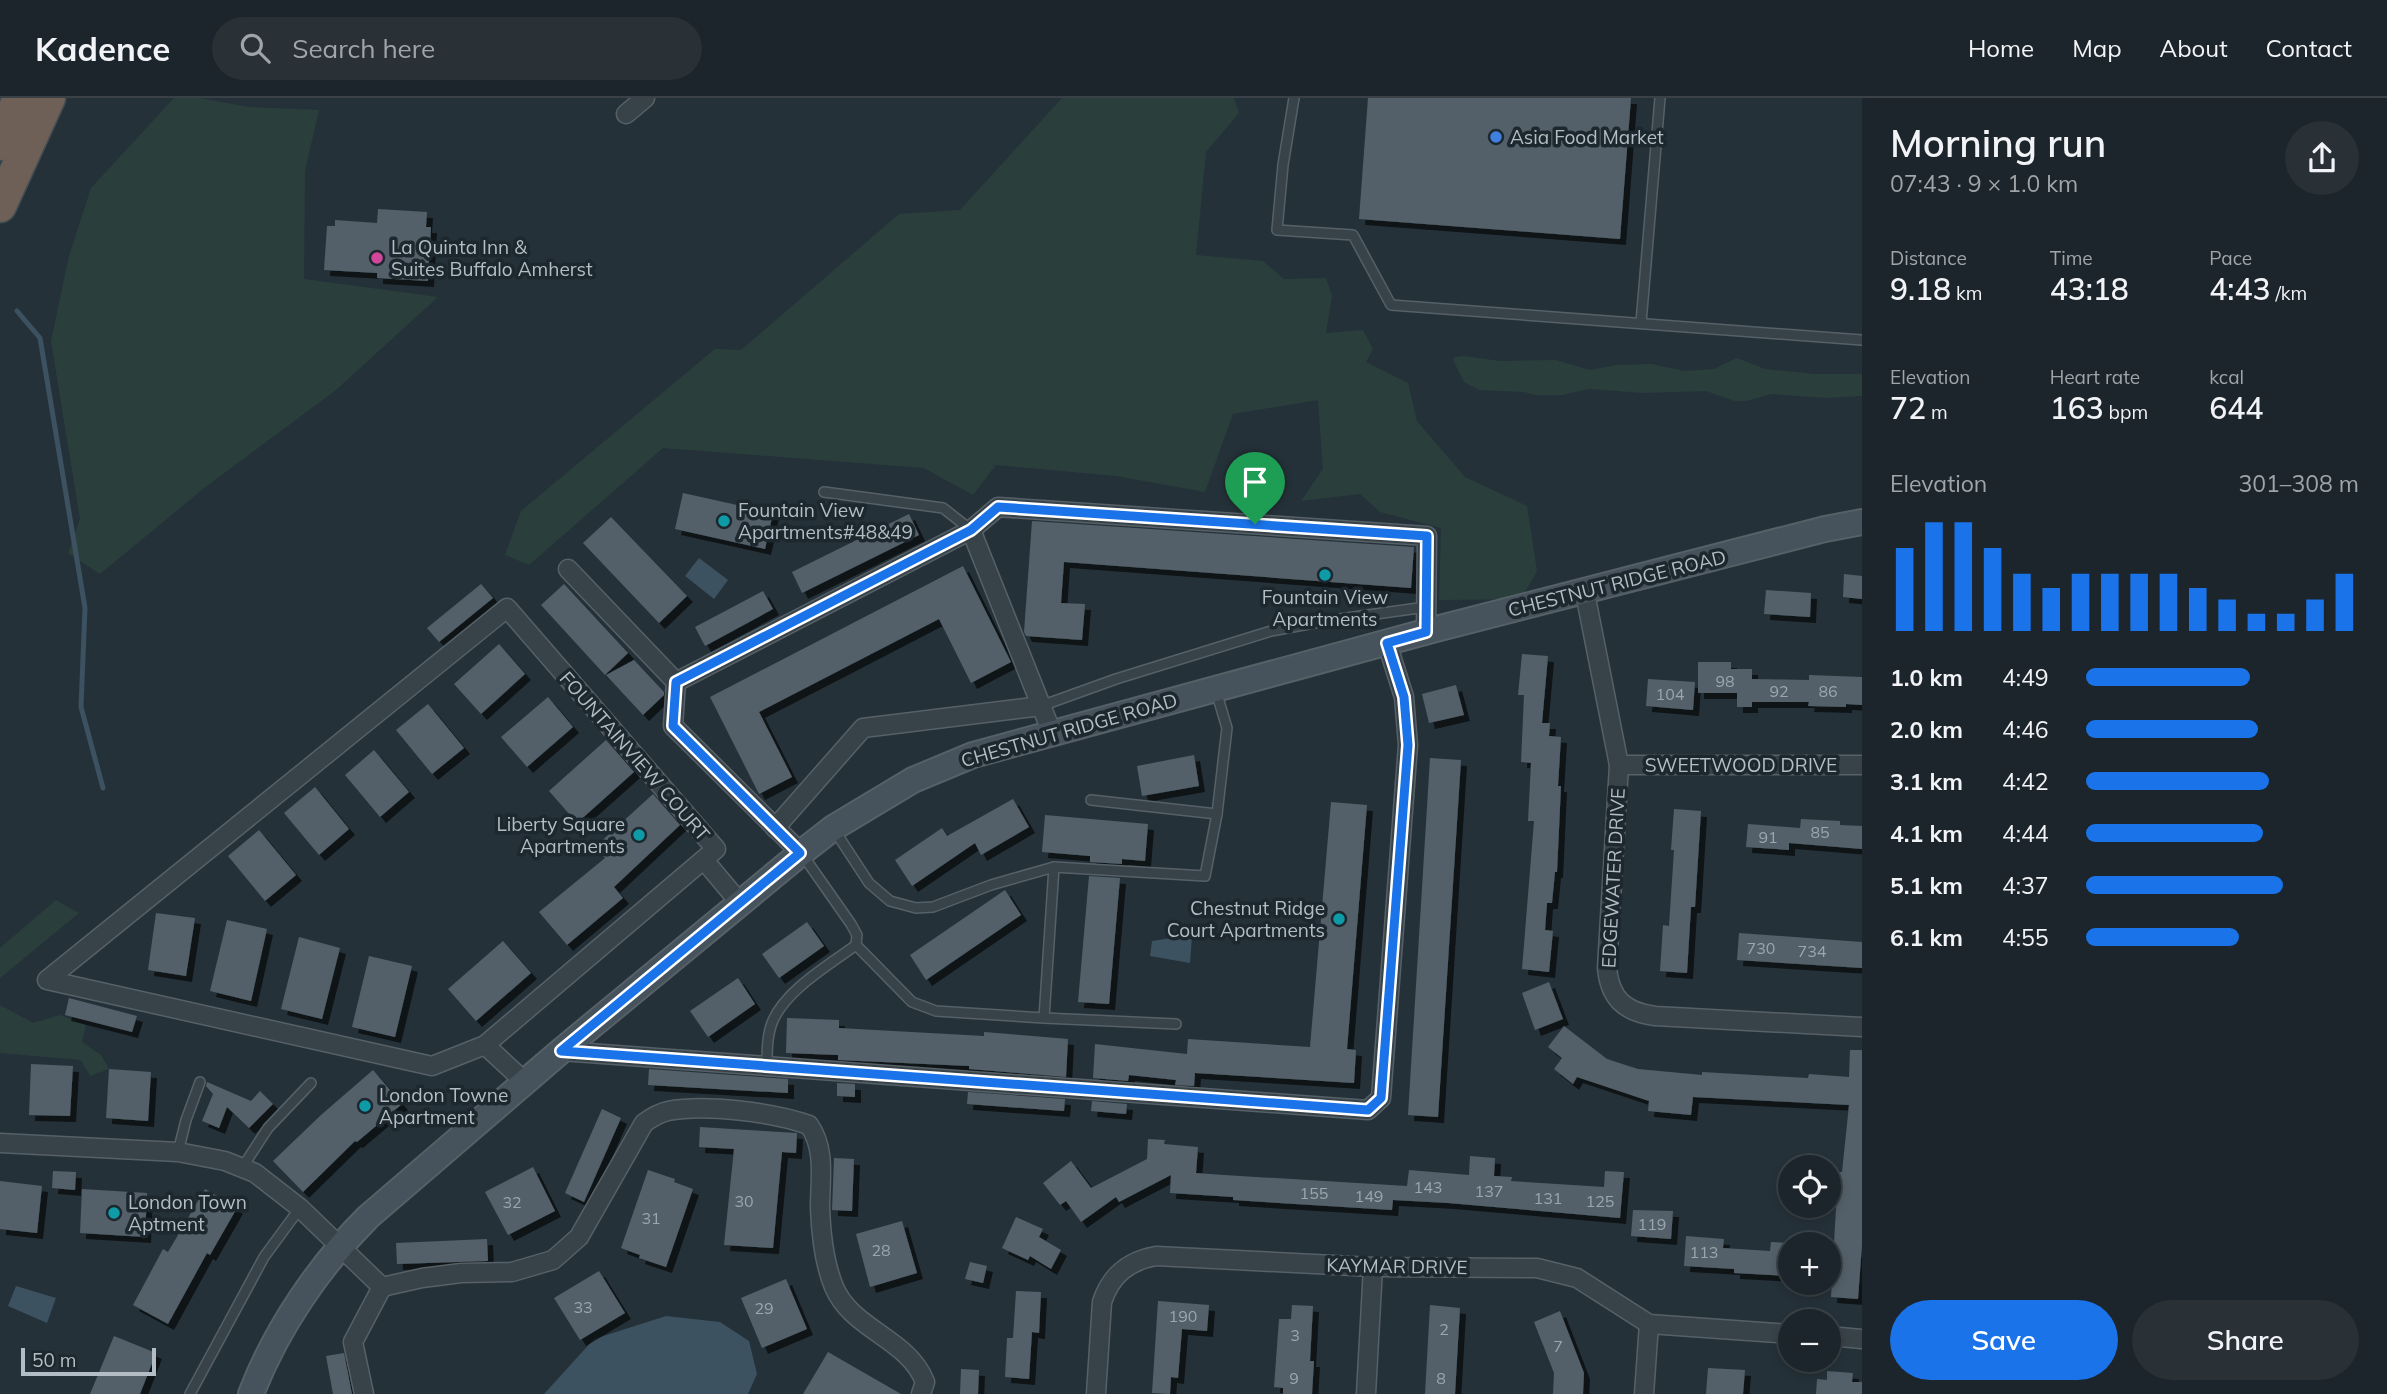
<!DOCTYPE html>
<html lang="en">
<head>
<meta charset="utf-8">
<style>
  body { margin:0; font-family:Mulish,sans-serif; background:#293137; color:#f1f3f6; height:100vh; display:flex; flex-direction:column; font-size:26px; white-space:nowrap }
  * { box-sizing:border-box; margin:0 }
  p { font-size:23px; color:#a0a5a9 }
  .icon { flex:none; width:38px; height:38px; fill:none; stroke:currentColor; stroke-width:2; stroke-linecap:round; stroke-linejoin:round }
  .map { position:relative; flex:1; overflow:hidden }
  .drawer { display:flex; flex-direction:column; background:#1c252b; width:525px }
  .drawer>* { flex:none }
  .fabs { position:absolute; left:1778px; top:1057px; display:grid; gap:14px }
  .fabs a { display:grid; place-items:center; width:63px; height:63px; border-radius:50%; background:#1c252b; box-shadow:0 4px 10px #0003,0 0 0 2px #3a4247; font-size:35px }
  .scale { position:absolute; left:21px; bottom:18px; width:135px; box-sizing:border-box; padding-left:7px; border:4px solid #b3bdc5; border-top:0; font-size:19px; line-height:24px; white-space:nowrap; color:#b3bdc5; -webkit-text-stroke:5px #1d272e; paint-order:stroke }
  .pin { position:absolute; display:grid; place-items:center; width:60px; height:60px; color:#fff; margin:-72px -30px; border-radius:50% 50% 50% 0; rotate:-45deg; box-shadow:0 0 7px #0007 }
  .pin .icon { rotate:45deg }
  .round { display:grid; place-items:center; flex:none; width:74px; height:74px; border-radius:37px; background:#293137 }
  .overview { display:flex; align-items:center; justify-content:space-between; height:119px; padding:0 28px }
  h1 { font-size:38px; font-weight:600; line-height:52px }
  .figures { display:grid; grid-template-columns:repeat(3,1fr); gap:10px; height:119px; padding:7px 28px }
  .figures div { display:grid; align-content:center }
  .figures b { font-size:30px; font-weight:600 }
  .figures small { font-size:19px; font-weight:400 }
  .figures p { font-size:19px }
  .chart { height:196px; padding:14px 28px }
  .chart p { display:flex; justify-content:space-between }
  .chart svg { width:100%; height:126px; margin-top:7px; stroke:#1a73e8; stroke-width:6 }
  .primary-button { display:flex; gap:14px; margin-top:auto; padding:14px 28px }
  .primary-button a { flex:1; height:80px; border-radius:42px; background:#1a73e8; color:#fff; font-size:28px; font-weight:600; line-height:80px; text-align:center }
  .primary-button a+a { background:#293137; color:#f1f3f6 }
  ul { padding:0 28px; list-style:none; font-size:23px }
  li { display:grid; grid-template-columns:112px 84px 1fr; align-items:center; height:52px }
  li i { height:18px; border-radius:9px; background:#1a73e8 }
  header { display:flex; align-items:center; gap:42px; box-sizing:border-box; height:98px; padding:0 35px; background:#1c252b; border-bottom:2px solid #3a4247 }
  header strong { font-size:33px }
  nav { display:flex; gap:38px; margin-inline-start:auto; font-size:24px }
  .search { width:490px; height:63px; background:#293137; display:flex; align-items:center; gap:18px; box-sizing:border-box; padding:0 24px; border-radius:38px; color:#a0a5a9; font-size:26px }
  main { display:flex; flex:1; min-height:0 }
  .map>svg:first-child { display:block }
</style>
</head>
<body>
<header>
<strong>Kadence</strong>
<div class="search"><svg class="icon" aria-label="search" viewBox="0 0 24 24"><circle cx="10" cy="10" r="6"/><path d="M15 15l6 6"/></svg>Search here</div>
<nav><a>Home</a><a>Map</a><a>About</a><a>Contact</a></nav>
</header>
<main>
<div class="map">
<svg width="1862" height="1296" viewBox="0 0 1862 1296">
  <defs>
    <filter id="shadow"><feDropShadow dx="6" dy="6" stdDeviation="0" flood-color="#0009"/></filter>
  </defs>
  <rect width="100%" height="100%" fill="#253139"/>
  <g fill="#2a3f3c">
    <path d="M174 0H199L249 9 319 12 305 73 304 181 438 199 336 292 203 391 100 476 68 455 80 421 51 243 69 158 91 90Z"/>
    <path d="M1062 0H1234L1239 15 1206 54 1196 157 1263 163 1284 181 1326 180 1332 198 1326 235 1363 232 1373 251 1366 264 1408 285 1417 323 1465 379 1527 408 1537 473 1521 501 1439 502 1441 430 1380 414 1360 396 1301 403 1323 371 1318 302 1233 316 1205 394 1116 378 996 367 973 397 924 370 663 350 529 467 505 457 521 413 715 251 741 252 899 116 960 112Z"/>
    <path d="M1464 258 1500 263 1556 262 1590 272 1616 267 1652 266 1684 273 1714 271 1737 260 1765 271 1814 276H1862V298L1826 300 1772 296 1746 303H1735L1706 293 1644 295 1589 291 1562 297H1536L1524 294 1479 292 1464 284 1453 262 1455 259Z"/>
    <path d="M56 802 79 815 0 880V850Z"/>
    <path d="M0 907 33 925 60 917 86 927 82 944 101 957 109 971 90 978 81 962 0 955Z"/>
  </g>
  <g fill="#3c5260">
    <path d="M699 460 728 482 714 501 685 478Z"/>
    <path d="M1184 838 1192 839 1190 865 1150 858 1152 843Z"/>
    <path d="M16 1188 56 1200 47 1225 8 1208Z"/>
    <path d="M666 1218 720 1224 749 1243 757 1276 748 1296H544L594 1241Z"/>
  </g>
  <g fill="none" stroke-linecap="round" stroke-linejoin="round">
    <path stroke="#3c5260" stroke-width="5" d="M17 213 40 240 85 510 81 609 103 690"/>
  </g>
  <g fill="#526069" filter="url(#shadow)">
    <path d="M1368 0H1631L1620 141 1359 121Z"/>
    <path d="M378 111 427 114 426 129H431L428 183 377 180V175L324 172 327 128H335V122L377 125Z"/>
    <path d="M683 395 773 415 765 451 675 431Z"/>
    <path d="M909 416 919 437 802 495 792 474Z"/>
    <path d="M611 419 687 498 659 525 583 445Z"/>
    <path d="M1032 423 1414 449 1411 490 1064 464 1061 505 1085 506 1082 542 1026 538 1024 534Z"/>
    <path d="M963 468 1011 564 971 585 939 521 759 614 792 679 759 696 710 599Z"/>
    <path d="M1844 476 1862 478V501L1843 499Z"/>
    <path d="M481 486 493 500 439 544 427 530Z"/>
    <path d="M564 486 628 555 605 577 541 507Z"/>
    <path d="M1766 492 1811 495 1810 519 1764 516Z"/>
    <path d="M763 493 773 511 705 548 695 529Z"/>
    <path d="M499 546 525 576 481 616 454 586Z"/>
    <path d="M1522 556 1548 558 1542 625H1550L1549 638 1561 639 1558 688H1561L1557 774H1555L1552 805H1547L1545 832 1553 833 1549 874 1522 871 1534 723H1528L1531 665 1521 664 1524 597H1518Z"/>
    <path d="M634 562 664 594V597L643 617 606 577Z"/>
    <path d="M1698 564H1731V571H1752V581L1809 582V577L1862 579V607L1846 606V609L1808 608 1809 604H1752V609H1737V595H1698Z"/>
    <path d="M1648 581 1695 584 1693 612 1646 608Z"/>
    <path d="M1456 587 1464 617 1429 625 1422 596Z"/>
    <path d="M548 599 573 629 527 669 501 639Z"/>
    <path d="M428 606 464 650 432 676 396 632Z"/>
    <path d="M606 642 634 674 577 725 549 693Z"/>
    <path d="M374 652 409 694 380 719 345 677Z"/>
    <path d="M1194 657 1199 688 1142 698 1137 668Z"/>
    <path d="M1430 660 1461 662 1438 1019 1408 1017Z"/>
    <path d="M315 689 349 731 319 757 284 715Z"/>
    <path d="M653 696 680 727 614 789 623 800 567 847 539 814 605 760 595 749Z"/>
    <path d="M1013 701 1029 729 981 757 975 745 912 788 895 762 942 730 947 738Z"/>
    <path d="M1331 704 1367 707 1347 951 1356 952 1354 985 1195 975 1194 988 1175 987 1176 982 1129 977 1128 983 1093 980 1095 946 1187 956 1188 941 1310 949Z"/>
    <path d="M1674 711 1701 713 1695 809H1691L1687 875 1660 873 1663 827 1669 828 1674 752H1671Z"/>
    <path d="M1045 717 1148 726 1145 763 1122 761V766L1090 764V758L1042 754Z"/>
    <path d="M1801 721 1840 723V727L1862 728V751L1789 745V752L1746 749 1748 726 1800 730Z"/>
    <path d="M259 732 296 777 265 803 228 758Z"/>
    <path d="M1089 778 1120 780 1109 906 1078 904Z"/>
    <path d="M1005 792 1021 817 926 882 910 857Z"/>
    <path d="M156 815 195 820 186 878 148 872Z"/>
    <path d="M227 822 267 831 251 903 210 893Z"/>
    <path d="M807 824 824 848 779 880 762 856Z"/>
    <path d="M1739 835 1862 844V870L1737 862Z"/>
    <path d="M299 839 340 850 322 921 281 911Z"/>
    <path d="M503 843 531 875 476 923 448 891Z"/>
    <path d="M369 858 412 868 395 939 352 929Z"/>
    <path d="M738 880 755 906 708 939 690 913Z"/>
    <path d="M1549 884 1563 921 1535 932 1522 895Z"/>
    <path d="M69 900 137 918 132 934 65 917Z"/>
    <path d="M787 920 839 922V930L984 938V934L1068 941 1066 979 969 971V968L838 962V957L786 955Z"/>
    <path d="M1564 928 1607 961 1638 971 1702 977V974L1808 980 1809 976 1849 979 1850 952H1862V1147L1858 1201 1831 1199 1838 1074H1842L1849 1007 1693 999 1691 1017 1648 1013 1649 1003 1577 979 1573 986 1554 971 1562 960 1548 949Z"/>
    <path d="M31 966 73 968 70 1018 29 1017Z"/>
    <path d="M109 971 151 974 148 1023 106 1020Z"/>
    <path d="M649 971 788 981V995L648 987Z"/>
    <path d="M373 972 402 1006 357 1044 355 1043 303 1094 273 1063 321 1017Z"/>
    <path d="M207 984 251 1003 260 993 273 1006 249 1030 227 1009 219 1030 202 1023 213 996 206 988Z"/>
    <path d="M837 985 855 986V999L837 998Z"/>
    <path d="M968 994 1065 1001 1064 1013 967 1006Z"/>
    <path d="M1092 1003 1127 1006 1126 1016 1091 1013Z"/>
    <path d="M602 1011 621 1020 584 1104 565 1095Z"/>
    <path d="M700 1029 797 1035 796 1055 782 1054 773 1150 724 1147 734 1051 699 1049Z"/>
    <path d="M1148 1041 1165 1042 1164 1046 1198 1049 1196 1075 1224 1077 1407 1088 1409 1072 1469 1077 1470 1058 1495 1060 1494 1078 1512 1079 1511 1083 1604 1089 1605 1073 1624 1074 1620 1120 1448 1105 1393 1102 1392 1112 1233 1102V1099L1170 1095 1171 1077 1119 1104 1116 1099 1081 1124 1066 1103 1060 1107 1043 1085 1071 1063 1091 1090 1147 1061Z"/>
    <path d="M834 1060 854 1061 852 1113 832 1112Z"/>
    <path d="M533 1069 555 1113 508 1137 485 1094Z"/>
    <path d="M648 1072 675 1081 674 1084 693 1091 666 1169 639 1160 640 1157 621 1150Z"/>
    <path d="M53 1073 76 1074 75 1092 52 1090Z"/>
    <path d="M0 1083 42 1088 37 1135 0 1131Z"/>
    <path d="M82 1091 147 1095 145 1139 80 1135Z"/>
    <path d="M205 1091 237 1110 210 1157 207 1155 168 1226 133 1207 163 1151 168 1154Z"/>
    <path d="M1633 1112 1673 1113 1671 1141 1631 1138Z"/>
    <path d="M1016 1119 1043 1131 1039 1139 1061 1152 1051 1171 1030 1158 1028 1162 1002 1150Z"/>
    <path d="M902 1123 917 1175 870 1189 856 1136Z"/>
    <path d="M1686 1138 1724 1141 1723 1150 1770 1153 1771 1144 1789 1145 1787 1178 1734 1175V1171L1684 1168Z"/>
    <path d="M487 1141 488 1163 397 1166 396 1145Z"/>
    <path d="M970 1164 987 1168 983 1185 965 1181Z"/>
    <path d="M599 1173 625 1215 580 1242 554 1200Z"/>
    <path d="M786 1181 807 1231 762 1250 741 1200Z"/>
    <path d="M1016 1193 1041 1194 1039 1235 1032 1234 1029 1281 1005 1279 1007 1240H1013Z"/>
    <path d="M1158 1203 1209 1207 1207 1233 1182 1231 1178 1280 1171 1279 1170 1296 1152 1295Z"/>
    <path d="M1292 1207 1313 1208 1310 1263H1314L1312 1296H1283V1290L1274 1289 1279 1221H1291Z"/>
    <path d="M1430 1207 1460 1210 1455 1296H1425Z"/>
    <path d="M1560 1213 1584 1275 1583 1296H1553L1554 1275 1534 1224Z"/>
    <path d="M114 1238 156 1255 140 1296H90Z"/>
    <path d="M828 1254 901 1296H803Z"/>
    <path d="M344 1255 352 1296H333L326 1258Z"/>
    <path d="M1708 1270 1745 1272 1743 1296H1706Z"/>
    <path d="M961 1271 979 1272 978 1296H960Z"/>
    <path d="M1827 1273 1853 1275 1852 1284H1862V1296H1816L1817 1281 1827 1282Z"/>
  </g>
  <g fill="none" stroke-linecap="round" stroke-linejoin="round">
    <defs>
      <g id="lane">
        <path d="M1294 0 1283 67 1277 132 1353 137 1391 207 1862 242"/>
        <path d="M1641 225 1660 0"/>
        <path d="M824 394 943 410 971 432"/>
        <path d="M1041 608 1116 581 1271 533 1325 523 1426 509"/>
        <path d="M1091 702 1217 716"/>
        <path d="M833 730 869 785 890 803 916 810 933 809 991 787 1054 769 1205 778 1217 716 1227 630 1216 593"/>
        <path d="M856 847 912 904 936 913 1044 920 1054 769"/>
        <path d="M1044 920 1176 926"/>
        <path d="M767 968C767 954 767 938 772 925 784 893 829 867 856 847L857 837 851 826 802 756"/>
        <path d="M178 1054 186 1022 200 984"/>
        <path d="M242 1070 268 1030 311 985"/>
        <path d="M190 1296 264 1159 300 1110"/>
      </g>
      <g id="street">
        <path d="M626 16 645 0"/>
        <path d="M971 432 1052 635"/>
        <path d="M568 471 676 584 673 628 801 755"/>
        <path d="M1585 495 1619 667 1607 870C1610 901 1625 914 1655 918L1862 929"/>
        <path d="M507 510 716 751 485 947 432 968 47 882Z"/>
        <path d="M676 584 971 432 998 409 1427 438 1426 534"/>
        <path d="M1619 667H1862"/>
        <path d="M775 730 863 630 1041 608"/>
        <path d="M704 762 740 805"/>
        <path d="M485 947 525 984"/>
        <path d="M561 953 1368 1012 1381 1000 1408 647 1404 599 1387 545"/>
        <path d="M0 1045 178 1054 225 1063 255 1075 300 1110 382 1189 353 1244 364 1296"/>
        <path d="M382 1189 422 1180 461 1175 512 1174 553 1162 579 1139 644 1025C651 1020 659 1015 668 1013 705 1006 773 1014 809 1027 826 1051 820 1081 820 1110 821 1136 824 1165 834 1189 852 1232 908 1240 925 1284L921 1296"/>
        <path d="M1829 1238 1862 1241"/>
        <path d="M1096 1296 1102 1204C1111 1177 1128 1163 1156 1158L1373 1169 1537 1170 1577 1180 1649 1226 1790 1236"/>
        <path d="M1366 1296 1373 1169"/>
        <path d="M1644 1296 1649 1226"/>
      </g>
      <path id="secondary" d="M251 1296C276 1231 319 1168 368 1119L561 953 801 755 833 730 913 682 973 657 1436 531 1825 431 1862 424"/>
      <g id="highway">
        <path d="M0 46 19 0"/>
        <path d="M0 108 49 0"/>
      </g>
    </defs>
    <use href="#lane" stroke="#566067" stroke-width="12"/>
    <use href="#street" stroke="#566067" stroke-width="21"/>
    <use href="#secondary" stroke="#566067" stroke-width="28"/>
    <use href="#highway" stroke="#434d54" stroke-width="35"/>
    <use href="#lane" stroke="#384249" stroke-width="9"/>
    <use href="#street" stroke="#384249" stroke-width="18"/>
    <use href="#secondary" stroke="#46525c" stroke-width="24"/>
    <use href="#highway" stroke="#6e6056" stroke-width="32"/>
  </g>
  <g fill="none" stroke-linecap="round" stroke-linejoin="round">
    <defs>
      <path id="route" d="M998 409 1427 438 1426 534 1387 545 1404 599 1408 647 1381 1000 1368 1012 561 953 800 755 673 628 676 584 971 432Z"/>
    </defs>
    <use href="#route" stroke="#fff" stroke-width="14"/>
    <use href="#route" stroke="#1a73e8" stroke-width="9"/>
  </g>
  <circle fill="#3f7fe0" stroke="#1d272e" stroke-width="2.5" cx="1496" cy="39" r="7"/>
  <circle fill="#d1479c" stroke="#1d272e" stroke-width="2.5" cx="377" cy="160" r="7"/>
  <g fill="#0f9aa8" stroke="#1d272e" stroke-width="2.5">
    <circle cx="724" cy="423" r="7"/>
    <circle cx="1325" cy="477" r="7"/>
    <circle cx="639" cy="737" r="7"/>
    <circle cx="1339" cy="821" r="7"/>
    <circle cx="365" cy="1008" r="7"/>
    <circle cx="114" cy="1115" r="7"/>
  </g>
  <g text-anchor="middle" dominant-baseline="central" stroke-width="7" stroke-linejoin="round" paint-order="stroke">
    <g font-size="16" fill="#9ba6ae">
      <text x="1725" y="583">98</text>
      <text x="1779" y="593">92</text>
      <text x="1828" y="593">86</text>
      <text x="1670" y="596">104</text>
      <text x="1820" y="734">85</text>
      <text x="1768" y="739">91</text>
      <text x="1761" y="850">730</text>
      <text x="1812" y="853">734</text>
      <text x="1428" y="1089">143</text>
      <text x="1489" y="1093">137</text>
      <text x="1314" y="1095">155</text>
      <text x="1369" y="1098">149</text>
      <text x="1548" y="1100">131</text>
      <text x="744" y="1103">30</text>
      <text x="1600" y="1103">125</text>
      <text x="512" y="1104">32</text>
      <text x="651" y="1120">31</text>
      <text x="1652" y="1126">119</text>
      <text x="881" y="1152">28</text>
      <text x="1704" y="1154">113</text>
      <text x="583" y="1209">33</text>
      <text x="764" y="1210">29</text>
      <text x="1183" y="1218">190</text>
      <text x="1444" y="1231">2</text>
      <text x="1295" y="1237">3</text>
      <text x="1558" y="1248">7</text>
      <text x="1294" y="1280">9</text>
      <text x="1441" y="1280">8</text>
    </g>
    <g font-size="19" fill="#b3bdc5" stroke="#1d272e" text-anchor="start">
      <text x="1510" y="39">Asia Food Market</text>
      <text x="391" y="149">La Quinta Inn &amp;<tspan x="391" dy="22">Suites Buffalo Amherst</tspan></text>
      <text x="738" y="412">Fountain View<tspan x="738" dy="22">Apartments#48&amp;49</tspan></text>
      <text x="1325" y="499" text-anchor="middle">Fountain View<tspan x="1325" dy="22">Apartments</tspan></text>
      <text x="625" y="726" text-anchor="end">Liberty Square<tspan x="625" dy="22">Apartments</tspan></text>
      <text x="1325" y="810" text-anchor="end">Chestnut Ridge<tspan x="1325" dy="22">Court Apartments</tspan></text>
      <text x="379" y="997">London Towne<tspan x="379" dy="22">Apartment</tspan></text>
      <text x="128" y="1104">London Town<tspan x="128" dy="22">Aptment</tspan></text>
    </g>
    <g font-size="19" fill="#b3bdc5" stroke="#1d272e">
      <text transform="translate(1617 485) rotate(-14)">CHESTNUT RIDGE ROAD</text>
      <text transform="translate(1069 632) rotate(-16)">CHESTNUT RIDGE ROAD</text>
      <text transform="translate(635 658) rotate(49)">FOUNTAINVIEW COURT</text>
      <text x="1741" y="667">SWEETWOOD DRIVE</text>
      <text transform="translate(1613 780) rotate(-87)">EDGEWATER DRIVE</text>
      <text transform="translate(1397 1168) rotate(1)">KAYMAR DRIVE</text>
    </g>
  </g>
</svg>
<div class="fabs">
<a><svg class="icon" aria-label="locate" viewBox="0 0 24 24"><circle cx="12" cy="12" r="6"/><path d="M12 2v4M12 18v4M2 12h4M18 12h4"/></svg></a>
<a>+</a>
<a>−</a>
</div>
<div class="scale">50 m</div>
<div class="pin" style="left:1255px;top:426px;background:#1e9e55"><svg class="icon" aria-label="arrive" viewBox="0 0 24 24"><path d="M6 21V4h12l-3 4 3 4H6"/></svg></div>
</div>
<section class="drawer">
<div class="overview"><div><h1>Morning run</h1><p>07:43 · 9 × 1.0 km</p></div><a class="round"><svg class="icon" aria-label="share" viewBox="0 0 24 24"><path d="M12 15V3M7 8l5-5 5 5M5 13v7h14v-7"/></svg></a></div>
<div class="figures">
<div><p>Distance</p><b>9.18<small> km</small></b></div>
<div><p>Time</p><b>43:18</b></div>
<div><p>Pace</p><b>4:43<small> /km</small></b></div>
</div>
<div class="figures">
<div><p>Elevation</p><b>72<small> m</small></b></div>
<div><p>Heart rate</p><b>163<small> bpm</small></b></div>
<div><p>kcal</p><b>644</b></div>
</div>
<div class="chart"><p><span>Elevation</span>301–308 m</p>
<svg viewBox="0 0 160 44" preserveAspectRatio="none"><path d="M5 44V15M15 44V6M25 44V6M35 44V15M45 44V24M55 44V29M65 44V24M75 44V24M85 44V24M95 44V24M105 44V29M115 44V33M125 44V38M135 44V38M145 44V33M155 44V24"/></svg>
</div>
<ul>
<li><b>1.0 km</b>4:49<i style="width:60%"></i></li>
<li><b>2.0 km</b>4:46<i style="width:63%"></i></li>
<li><b>3.1 km</b>4:42<i style="width:67%"></i></li>
<li><b>4.1 km</b>4:44<i style="width:65%"></i></li>
<li><b>5.1 km</b>4:37<i style="width:72%"></i></li>
<li><b>6.1 km</b>4:55<i style="width:56%"></i></li>
</ul>
<div class="primary-button"><a>Save</a><a>Share</a></div>
</section>
</main>
</body>
</html>
